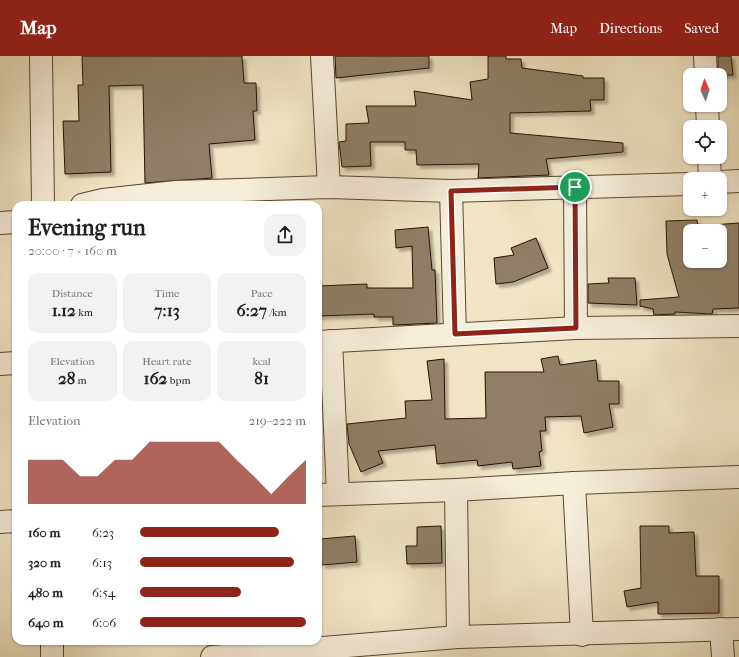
<!DOCTYPE html>
<html lang="en">
<head>
<meta charset="utf-8">
<style>
  body { margin:0; font-family:"IM FELL French Canon",serif; background:#f2f2f2; color:#202124; height:100vh; display:flex; flex-direction:column; font-size:15px; white-space:nowrap }
  * { box-sizing:border-box; margin:0 }
  p { font-size:13px; color:#757577 }
  .icon { flex:none; width:22px; height:22px; fill:none; stroke:currentColor; stroke-width:2; stroke-linecap:round; stroke-linejoin:round }
  .map { position:relative; flex:1; overflow:hidden }
  .sheet { position:absolute; left:12px; top:145px; width:310px; height:444px; display:flex; flex-direction:column; background:#fff; border-radius:12px; box-shadow:0 1px 3px #0004 }
  .sheet>* { flex:none }
  .needle { width:26px; rotate:357deg }
  .buttons { position:absolute; left:683px; top:12px; display:grid; gap:8px }
  .buttons a { display:grid; place-items:center; width:44px; height:44px; border-radius:8px; background:#fff; box-shadow:0 1px 3px #0004; font-size:20px }
  .pin { position:absolute; display:grid; place-items:center; width:34px; height:34px; color:#fff; margin:-17px; border:2px solid #fff; border-radius:50%; box-shadow:0 1px 4px #0007 }
  .round { display:grid; place-items:center; flex:none; width:42px; height:42px; border-radius:12px; background:#f2f2f2 }
  .summary { display:flex; align-items:center; justify-content:space-between; height:68px; padding:0 16px }
  h1 { font-size:22px; font-weight:800; line-height:30px }
  .stats { display:grid; grid-template-columns:repeat(3,1fr); gap:6px; height:68px; padding:4px 16px }
  .stats div { display:grid; align-content:center; border-radius:10px; background:#f2f2f2; text-align:center }
  .stats b { font-size:17px; font-weight:800 }
  .stats small { font-size:11px; font-weight:400 }
  .stats p { font-size:11px }
  .chart { height:112px; padding:8px 16px }
  .chart p { display:flex; justify-content:space-between }
  .chart svg { width:100%; height:72px; margin-top:4px; fill:#8f2418; opacity:.7 }
  ul { padding:0 16px; list-style:none; font-size:13px }
  li { display:grid; grid-template-columns:64px 48px 1fr; align-items:center; height:30px }
  li i { height:10px; border-radius:5px; background:#8f2418 }
  header { display:flex; align-items:center; gap:24px; box-sizing:border-box; height:56px; padding:0 20px; background:#8f2418; color:#fff }
  header strong { font-size:19px }
  nav { display:flex; gap:22px; margin-inline-start:auto; font-size:14px }
  .map>svg:first-child { display:block }
</style>
</head>
<body>
<header>
<strong>Map</strong>
<nav><a>Map</a><a>Directions</a><a>Saved</a></nav>
</header>
<div class="map">
<svg width="739" height="601" viewBox="0 0 739 601">
  <defs>
    <filter id="shadow"><feDropShadow dx="3.5" dy="3.5" stdDeviation="1" flood-color="#0004"/></filter>
  </defs>
  <rect width="100%" height="100%" fill="#efe5c4"/>
  <filter id="stains"><feTurbulence type="fractalNoise" baseFrequency=".005" numOctaves="4"/><feColorMatrix values="0 0 0 0 .2 0 0 0 0 .09 0 0 0 0 .02 0 0 0 .5 -.17"/></filter>
  <radialGradient id="worn" r=".72"><stop offset=".6" stop-color="#630" stop-opacity="0"/><stop offset="1" stop-color="#630" stop-opacity=".3"/></radialGradient>
  <g fill="#8f7f66" stroke="#281100" fill-rule="evenodd" filter="url(#shadow)">
    <path d="M82 0H242L244 27H256L257 55H253L255 84 209 88 212 122 145 127 143 29 109 30 111 116 65 118 63 65H79L78 29H83Z"/>
    <path d="M335 0H429V12L336 22Z"/>
    <path d="M488 0H506V3H521L522 12 583 20V22H604V44H590L591 55 510 57V77L623 87V96L546 103 549 119 478 122 479 108 417 109 416 94H405V86H370L371 110 342 111 339 86 346 85V68L369 67 366 50H416L414 35 472 44 470 26 488 23Z"/>
    <path d="M718 0H731L733 19H718Z"/>
    <path d="M697 164 698 170 739 167V252L713 253 712 258 675 256V258L654 259 653 253 640 250V244L679 241 667 198 666 165ZM690 175H720V205H690Z"/>
    <path d="M428 171 432 214H435L437 267 393 269V261H374V258L318 260V230L367 228V232H413L412 190 396 192 395 174Z"/>
    <path d="M536 182 548 212 513 226 496 228 494 202 514 199 511 192Z"/>
    <path d="M608 222H635L637 249 588 247V228L609 227Z"/>
    <path d="M558 300 560 309 596 304 598 325H619V348H609L613 371 584 377 581 360 545 361 546 375H540L542 395 539 396 541 410 513 413 512 406 478 410 477 404 437 408 435 389 378 395 383 407 361 416 349 388 347 368 406 362 405 345 432 344 427 305 444 303 445 363 486 362 485 316H544L541 303Z"/>
    <path d="M441 470 442 507 407 508 406 490H417V471Z"/>
    <path d="M640 470H669V477L694 476 696 520H719V557L658 558V546L627 551 624 535 641 532Z"/>
    <path d="M355 480 357 506 322 509 320 483Z"/>
  </g>
  <g fill="none" stroke-linecap="round" stroke-linejoin="round">
    <defs>
      <g id="minor">
        <path d="M41 0 43 149"/>
        <path d="M322 0 329 131"/>
        <path d="M705 0 706 19"/>
        <path d="M707 49 708 71"/>
        <path d="M709 101 710 123"/>
        <path d="M720 126 739 125"/>
        <path d="M575 131 576 272"/>
        <path d="M451 135 455 278"/>
        <path d="M82 149 103 144 176 136 329 131 451 135 690 128"/>
        <path d="M0 167 16 166"/>
        <path d="M331 285 338 438"/>
        <path d="M318 286 576 272 739 270"/>
        <path d="M0 308 16 307"/>
        <path d="M574 427 582 579"/>
        <path d="M456 434 458 581"/>
        <path d="M318 439 456 434 574 427 739 421"/>
        <path d="M0 466 16 465"/>
        <path d="M721 573 723 601"/>
        <path d="M52 585V601"/>
        <path d="M212 601 458 581 739 573"/>
      </g>
    </defs>
    <use href="#minor" stroke="#5a4631" stroke-width="24"/>
    <use href="#minor" stroke="#f5eed9" stroke-width="22"/>
  </g>
  <g fill="none" stroke-linecap="round" stroke-linejoin="round">
    <defs>
      <path id="route" d="M575 131 576 272 455 278 451 135Z"/>
    </defs>
    <use href="#route" stroke="#fff" stroke-width="8"/>
    <use href="#route" stroke="#8f2418" stroke-width="5"/>
  </g>
  <rect width="100%" height="100%" filter="url(#stains)"/>
  <rect width="100%" height="100%" fill="url(#worn)"/>
</svg>
<div class="buttons">
<a><svg class="needle" viewBox="-14 -14 28 28"><path d="M0-13l5 13h-10z" fill="#e53935"/><path d="M0 13l5-13h-10z" fill="#757577"/></svg></a>
<a><svg class="icon" aria-label="locate" viewBox="0 0 24 24"><circle cx="12" cy="12" r="6"/><path d="M12 2v4M12 18v4M2 12h4M18 12h4"/></svg></a>
<a>+</a>
<a>−</a>
</div>
<div class="pin" style="left:575px;top:131px;background:#1e9e55"><svg class="icon" aria-label="arrive" viewBox="0 0 24 24"><path d="M6 21V4h12l-3 4 3 4H6"/></svg></div>
<section class="sheet">
<div class="summary"><div><h1>Evening run</h1><p>20:00 · 7 × 160 m</p></div><a class="round"><svg class="icon" aria-label="share" viewBox="0 0 24 24"><path d="M12 15V3M7 8l5-5 5 5M5 13v7h14v-7"/></svg></a></div>
<div class="stats">
<div><p>Distance</p><b>1.12<small> km</small></b></div>
<div><p>Time</p><b>7:13</b></div>
<div><p>Pace</p><b>6:27<small> /km</small></b></div>
</div>
<div class="stats">
<div><p>Elevation</p><b>28<small> m</small></b></div>
<div><p>Heart rate</p><b>162<small> bpm</small></b></div>
<div><p>kcal</p><b>81</b></div>
</div>
<div class="chart"><p><span>Elevation</span>219–222 m</p>
<svg viewBox="0 0 160 44" preserveAspectRatio="none"><path d="M0 44V17L10 17L20 17L30 27L40 27L50 17L60 17L70 6L80 6L90 6L100 6L110 6L120 17L130 27L140 38L150 27L160 17V44z"/></svg>
</div>
<ul>
<li><b>160 m</b>6:23<i style="width:84%"></i></li>
<li><b>320 m</b>6:13<i style="width:93%"></i></li>
<li><b>480 m</b>6:54<i style="width:61%"></i></li>
<li><b>640 m</b>6:06<i style="width:100%"></i></li>
</ul>
</section>
</div>
</body>
</html>
